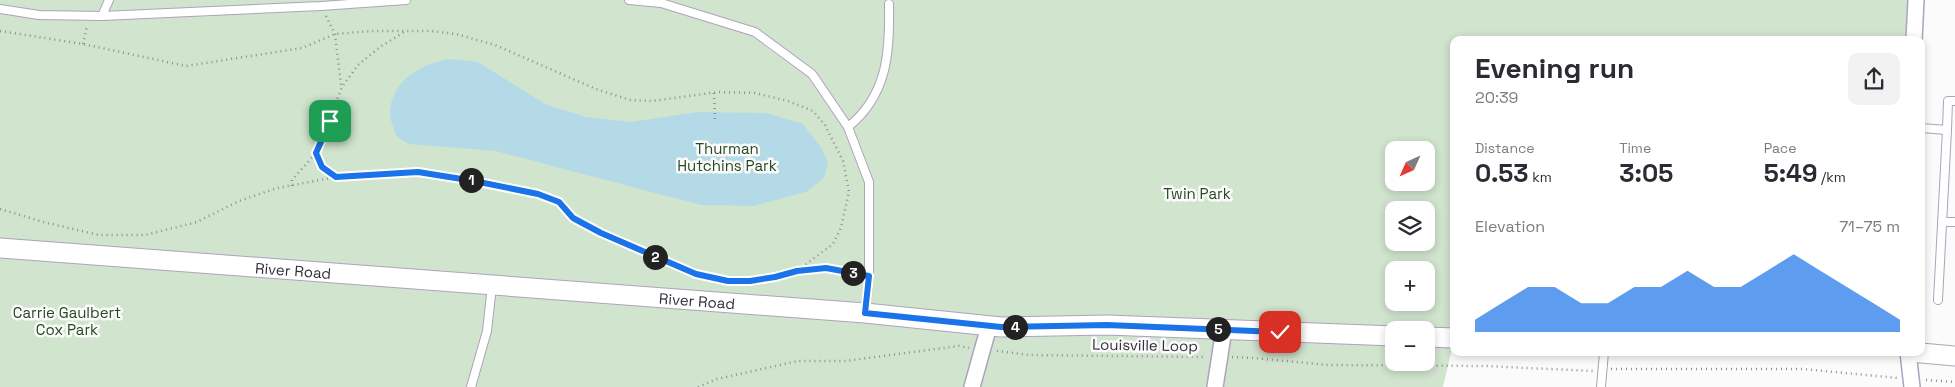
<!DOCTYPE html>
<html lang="en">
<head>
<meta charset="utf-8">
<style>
  body { margin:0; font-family:"Space Grotesk",sans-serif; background:#f2f2f3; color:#2b2b33; height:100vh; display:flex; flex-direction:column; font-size:19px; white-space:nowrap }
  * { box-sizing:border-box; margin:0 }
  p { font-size:16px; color:#7c7c81 }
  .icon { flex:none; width:28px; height:28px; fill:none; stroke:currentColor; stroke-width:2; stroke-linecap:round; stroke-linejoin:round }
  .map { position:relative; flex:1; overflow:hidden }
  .sheet { position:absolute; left:1450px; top:36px; width:475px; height:320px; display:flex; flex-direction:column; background:#fff; border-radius:10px; box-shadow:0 2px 8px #0003 }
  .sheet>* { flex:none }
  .needle { width:32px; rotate:225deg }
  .buttons { position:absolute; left:1385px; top:141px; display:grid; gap:10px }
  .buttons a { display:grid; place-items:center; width:50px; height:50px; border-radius:10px; background:#fff; box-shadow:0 2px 8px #0003; font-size:25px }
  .pin { position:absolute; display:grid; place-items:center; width:42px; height:42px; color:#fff; margin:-21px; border-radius:10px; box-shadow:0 2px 8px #0006 }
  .km { position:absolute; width:25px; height:25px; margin:-12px; border-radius:50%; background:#222; color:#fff; font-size:14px; line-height:25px; text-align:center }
  .round { display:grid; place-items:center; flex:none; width:52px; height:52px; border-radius:10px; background:#f2f2f3 }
  .summary { display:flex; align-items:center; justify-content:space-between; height:85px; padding:0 25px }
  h1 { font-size:28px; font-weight:600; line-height:38px }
  .metrics { display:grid; grid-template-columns:repeat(3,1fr); gap:8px; height:85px; padding:5px 25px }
  .metrics div { display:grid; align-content:center }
  .metrics b { font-size:25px; font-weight:600 }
  .metrics small { font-size:14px; font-weight:400 }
  .metrics p { font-size:14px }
  .chart { height:140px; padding:10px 25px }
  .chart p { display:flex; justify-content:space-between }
  .chart svg { width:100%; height:90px; margin-top:5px; fill:#1a73e8; opacity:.7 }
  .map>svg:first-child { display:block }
</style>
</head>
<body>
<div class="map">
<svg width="1955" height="387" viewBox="0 0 1955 387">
  <rect width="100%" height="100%" fill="#fbfbfb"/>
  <path fill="#d1e4ce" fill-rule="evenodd" d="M0 0H1913V40H1454V340L1443 387H0ZM1394 150H1426V182H1394ZM1394 210H1426V242H1394ZM1394 270H1426V302H1394ZM1394 330H1426V362H1394Z"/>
  <path fill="#b3dae6" d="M450 59 478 62 547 105 586 117 630 122 698 112 766 113 803 124 820 146 828 162 824 178 806 192 753 206 701 205 496 151 409 144 396 136C394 128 389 118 390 110 394 78 422 64 450 59Z"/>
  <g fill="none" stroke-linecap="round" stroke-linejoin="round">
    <defs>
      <g id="service">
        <path d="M629 0 661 3 755 32 812 74 848 127 869 182V276L865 313"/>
        <path d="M0 9 39 15 102 16 321 6 406 0"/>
        <path d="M102 16 109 0"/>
        <path d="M848 127C888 95 890 51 889 4"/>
        <path d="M1921 128 1947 130 1938 300"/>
        <path d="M1947 130 1948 101H1955"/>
        <path d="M1942 222H1955"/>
        <path d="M471 387 487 331 492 286"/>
        <path d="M1601 387 1604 352"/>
      </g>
      <g id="minor">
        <path d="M1914 40 1916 0"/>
        <path d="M1908 352 1912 387"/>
        <path d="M972 387 989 326"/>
        <path d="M1215 387 1224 329"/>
      </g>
      <g id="tertiary">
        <path id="s1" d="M0 248 865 313 1001 327 1107 325 1394 336"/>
        <path d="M1426 337 1454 338"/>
        <path d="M1910 352 1955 356"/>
      </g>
    </defs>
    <use href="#service" stroke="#aea3bd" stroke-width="10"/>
    <use href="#minor" stroke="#aea3bd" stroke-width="18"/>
    <use href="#tertiary" stroke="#aea3bd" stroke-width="21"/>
    <g stroke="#908e94" stroke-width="2.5" stroke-dasharray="1 4" stroke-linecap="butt">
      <path d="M326 16 335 34 341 85"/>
      <path d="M0 31 83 44 186 66 302 48 335 34 372 31H432L456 34 495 45 596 89 630 100 652 101 718 92 755 93 788 101 813 111 825 125 843 161 849 192 841 228 833 244 797 271 826 268 860 275"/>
      <path d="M83 44 87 26"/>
      <path d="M714 93 715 121"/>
      <path d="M335 177 322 167 316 153 342 87 358 65 380 47 404 32"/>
      <path d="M292 186V180L316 153"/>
      <path d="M0 209 47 223 99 235H145L197 222 239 201 277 188 336 177 418 172 474 181 537 194 559 202 573 218 601 233 696 274 728 281H750L775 277 797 271"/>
      <path d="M997 351 1029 355 1206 357"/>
      <path d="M1232 357 1254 358 1328 365 1485 366 1593 371"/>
      <path d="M1611 369H1803L1898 378"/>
      <path d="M1926 380 1955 382"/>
      <path d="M698 387 717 379 798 361H845L959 346 969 348"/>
    </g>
    <use href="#service" stroke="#fff" stroke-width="8"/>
    <use href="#minor" stroke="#fff" stroke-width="15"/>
    <use href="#tertiary" stroke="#fff" stroke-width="19"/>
  </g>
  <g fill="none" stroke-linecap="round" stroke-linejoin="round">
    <defs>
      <path id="route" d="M330 121 316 153 322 167 336 177 418 172 474 181 538 194 559 202 573 218 601 233 696 274 728 281H750L775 277 797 271 826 268 869 276 865 313 1001 327 1107 325 1280 332"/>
    </defs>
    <use href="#route" stroke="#fff" stroke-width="10"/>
    <use href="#route" stroke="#1a73e8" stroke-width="6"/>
  </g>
  <g text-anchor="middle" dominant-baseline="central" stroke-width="5" stroke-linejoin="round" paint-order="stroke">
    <g font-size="15" fill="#274922" stroke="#fbfbfb">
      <text x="727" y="148">Thurman<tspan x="727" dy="17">Hutchins Park</tspan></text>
      <text x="1197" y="193">Twin Park</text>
      <text x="67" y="312">Carrie Gaulbert<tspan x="67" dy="17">Cox Park</tspan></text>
    </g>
    <g font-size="15" fill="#332e39" stroke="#fbfbfb">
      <text stroke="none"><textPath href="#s1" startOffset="294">River Road</textPath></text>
      <text stroke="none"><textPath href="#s1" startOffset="699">River Road</textPath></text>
      <text transform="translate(1145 345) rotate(1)">Louisville Loop</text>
    </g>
  </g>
</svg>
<div class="buttons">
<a><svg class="needle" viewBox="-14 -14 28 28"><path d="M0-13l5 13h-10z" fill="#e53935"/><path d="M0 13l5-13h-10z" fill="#7c7c81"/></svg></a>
<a><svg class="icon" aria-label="layers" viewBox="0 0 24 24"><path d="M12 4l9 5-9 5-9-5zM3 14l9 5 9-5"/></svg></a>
<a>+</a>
<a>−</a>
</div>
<div class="pin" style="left:330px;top:121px;background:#1e9e55"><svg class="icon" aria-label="arrive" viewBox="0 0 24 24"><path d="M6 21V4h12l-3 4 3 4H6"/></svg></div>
<div class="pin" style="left:1280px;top:332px;background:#d93025"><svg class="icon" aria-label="check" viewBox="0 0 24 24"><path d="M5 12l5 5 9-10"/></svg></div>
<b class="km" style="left:471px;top:180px">1</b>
<b class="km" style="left:655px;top:257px">2</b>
<b class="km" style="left:853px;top:273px">3</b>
<b class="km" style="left:1015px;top:327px">4</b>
<b class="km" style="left:1218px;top:329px">5</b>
<section class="sheet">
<div class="summary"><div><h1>Evening run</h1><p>20:39</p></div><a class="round"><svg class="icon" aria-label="share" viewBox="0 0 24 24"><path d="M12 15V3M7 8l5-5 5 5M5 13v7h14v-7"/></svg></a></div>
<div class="metrics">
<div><p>Distance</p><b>0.53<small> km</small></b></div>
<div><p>Time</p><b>3:05</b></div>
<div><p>Pace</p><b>5:49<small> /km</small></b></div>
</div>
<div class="chart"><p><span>Elevation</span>71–75 m</p>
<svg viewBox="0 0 160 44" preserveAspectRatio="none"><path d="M0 44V38L10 30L20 22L30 22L40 30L50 30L60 22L70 22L80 14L90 22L100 22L110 14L120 6L130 14L140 22L150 30L160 38V44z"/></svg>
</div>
</section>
</div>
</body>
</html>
